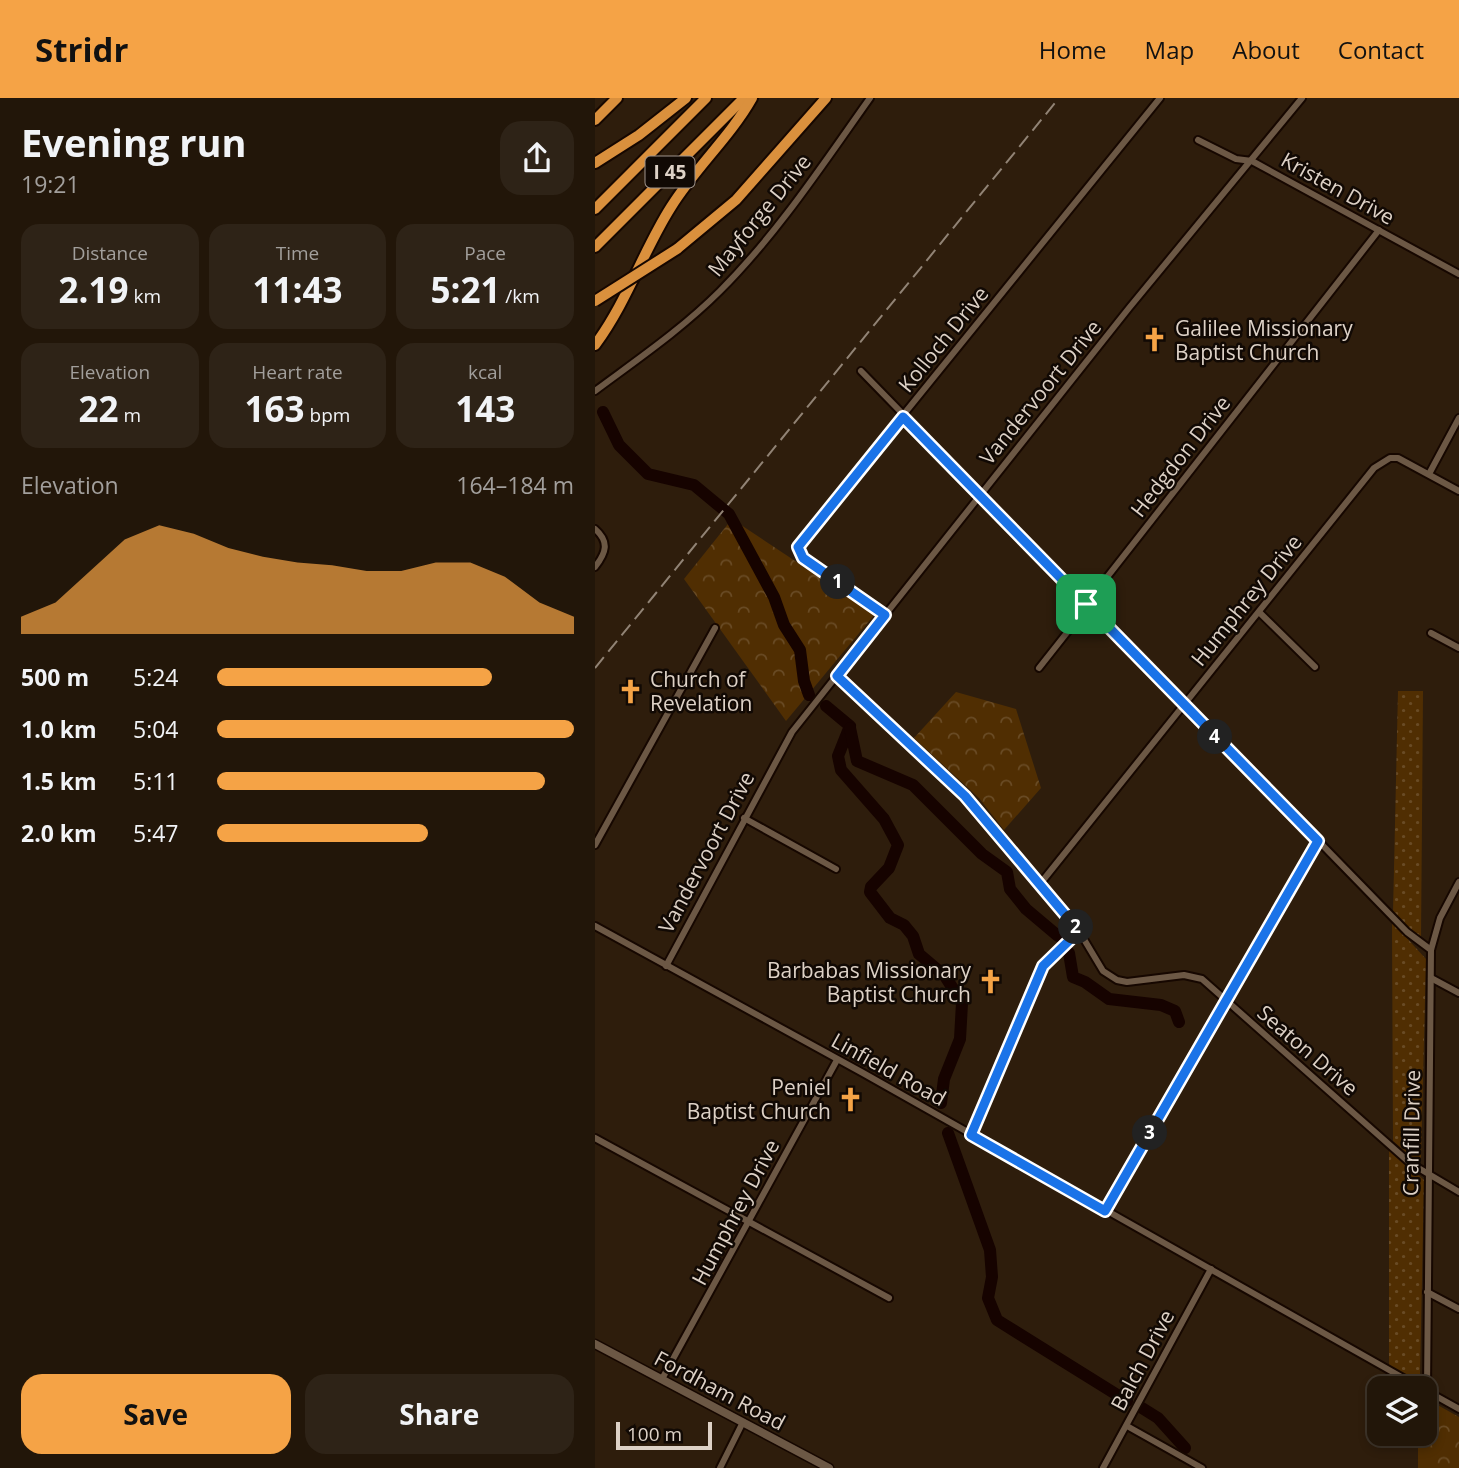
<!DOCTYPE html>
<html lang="en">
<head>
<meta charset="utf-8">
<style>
  body { margin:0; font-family:"Open Sans",sans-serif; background:#2e2317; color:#f1f3f6; height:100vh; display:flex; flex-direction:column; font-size:26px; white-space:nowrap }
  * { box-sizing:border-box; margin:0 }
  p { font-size:23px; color:#a29f9c }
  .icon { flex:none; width:38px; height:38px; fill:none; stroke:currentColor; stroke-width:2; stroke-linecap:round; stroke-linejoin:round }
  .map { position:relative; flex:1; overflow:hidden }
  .details { display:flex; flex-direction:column; background:#221609; width:595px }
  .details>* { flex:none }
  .buttons { position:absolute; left:772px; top:1278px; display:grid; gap:14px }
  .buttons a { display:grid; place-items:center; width:70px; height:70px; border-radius:14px; background:#221609; box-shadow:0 4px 10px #0003,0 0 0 2px #3f352a; font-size:35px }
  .scale { position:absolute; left:21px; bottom:18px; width:96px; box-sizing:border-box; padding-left:7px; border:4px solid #ddd1c6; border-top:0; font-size:19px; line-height:24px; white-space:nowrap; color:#ddd1c6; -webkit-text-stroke:5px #110904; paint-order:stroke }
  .pin { position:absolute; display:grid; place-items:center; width:60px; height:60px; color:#fff; margin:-30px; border-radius:14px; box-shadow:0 4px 10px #0006 }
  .km { position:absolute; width:35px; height:35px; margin:-18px; border-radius:50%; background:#222; color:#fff; font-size:19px; line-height:35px; text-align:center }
  .round { display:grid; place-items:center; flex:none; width:74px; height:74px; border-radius:21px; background:#2e2317 }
  .summary { display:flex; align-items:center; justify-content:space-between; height:119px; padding:0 21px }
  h1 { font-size:38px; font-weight:700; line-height:52px }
  .metrics { display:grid; grid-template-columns:repeat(3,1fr); gap:10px; height:119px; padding:7px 21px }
  .metrics div { display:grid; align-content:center; border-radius:18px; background:#2e2317; text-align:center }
  .metrics b { font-size:35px; font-weight:700 }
  .metrics small { font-size:19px; font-weight:400 }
  .metrics p { font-size:19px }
  .chart { height:196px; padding:14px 21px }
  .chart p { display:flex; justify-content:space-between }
  .chart svg { width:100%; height:126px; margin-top:7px; fill:#f5a346; opacity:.7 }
  .cta { display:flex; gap:14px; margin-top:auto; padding:14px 21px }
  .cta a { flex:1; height:80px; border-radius:21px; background:#f5a346; color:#111; font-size:28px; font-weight:700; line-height:80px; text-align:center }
  .cta a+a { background:#2e2317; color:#f1f3f6 }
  ul { padding:0 21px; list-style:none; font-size:23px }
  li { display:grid; grid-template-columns:112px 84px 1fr; align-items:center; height:52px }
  li i { height:18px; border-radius:9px; background:#f5a346 }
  header { display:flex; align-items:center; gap:42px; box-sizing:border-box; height:98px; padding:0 35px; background:#f5a346; color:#111 }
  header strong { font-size:33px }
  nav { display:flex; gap:38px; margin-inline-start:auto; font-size:24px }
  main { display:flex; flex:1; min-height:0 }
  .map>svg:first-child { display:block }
</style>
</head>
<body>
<header>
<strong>Stridr</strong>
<nav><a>Home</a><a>Map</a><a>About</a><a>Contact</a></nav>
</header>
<main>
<section class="details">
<div class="summary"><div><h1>Evening run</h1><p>19:21</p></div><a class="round"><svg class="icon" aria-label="share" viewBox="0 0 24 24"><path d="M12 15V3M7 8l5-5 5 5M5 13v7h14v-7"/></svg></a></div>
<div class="metrics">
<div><p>Distance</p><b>2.19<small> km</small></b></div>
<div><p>Time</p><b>11:43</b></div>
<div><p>Pace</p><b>5:21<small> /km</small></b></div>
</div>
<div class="metrics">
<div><p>Elevation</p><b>22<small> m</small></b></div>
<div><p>Heart rate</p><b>163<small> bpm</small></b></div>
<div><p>kcal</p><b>143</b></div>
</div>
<div class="chart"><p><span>Elevation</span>164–184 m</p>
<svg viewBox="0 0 160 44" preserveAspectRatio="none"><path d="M0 44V38L10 33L20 22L30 11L40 6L50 9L60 14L70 17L80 19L90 20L100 22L110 22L120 19L130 19L140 24L150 33L160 38V44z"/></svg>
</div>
<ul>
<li><b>500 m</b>5:24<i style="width:77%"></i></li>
<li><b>1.0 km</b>5:04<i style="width:100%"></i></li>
<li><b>1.5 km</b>5:11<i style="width:92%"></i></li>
<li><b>2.0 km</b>5:47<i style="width:59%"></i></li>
</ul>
<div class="cta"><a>Save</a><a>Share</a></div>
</section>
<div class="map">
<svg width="864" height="1370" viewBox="0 0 864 1370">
  <defs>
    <pattern id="grass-dots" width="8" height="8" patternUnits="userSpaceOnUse" patternTransform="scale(1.75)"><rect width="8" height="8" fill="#502e02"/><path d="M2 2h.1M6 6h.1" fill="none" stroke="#694b25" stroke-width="1.8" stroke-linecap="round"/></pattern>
    <pattern id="park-crowns" width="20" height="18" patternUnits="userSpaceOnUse" patternTransform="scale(1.75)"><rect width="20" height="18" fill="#502e02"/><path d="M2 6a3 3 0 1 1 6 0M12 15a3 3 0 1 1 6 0" fill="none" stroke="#694b25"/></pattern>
  </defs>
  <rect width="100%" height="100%" fill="#2e1d0c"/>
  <g fill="url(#grass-dots)">
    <path d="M803 593H828L826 842 798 815Z"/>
    <path d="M797 824 831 861 826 1061H819L798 1043Z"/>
    <path d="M794 1052 829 1082 825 1278 817 1281 794 1268Z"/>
  </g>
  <g fill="url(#park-crowns)">
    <path d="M137 421 280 516 191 623 89 481Z"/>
    <path d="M361 594 421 611 446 690 409 732 384 700 319 640Z"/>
    <path d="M830 1300 864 1319V1370H823V1335H830Z"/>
  </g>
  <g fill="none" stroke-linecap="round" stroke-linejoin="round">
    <g stroke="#160300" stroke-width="12">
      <path d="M8 314 24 347 53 376 99 387 134 416 179 499 189 527 205 552 209 583 214 597"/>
      <path d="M231 608 255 628 243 658 246 672 289 721 303 747 294 770 276 789 275 794 295 820 309 827 318 838 324 856 350 878 367 905 365 941 349 981 346 1005"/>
      <path d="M255 630 262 663 318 687 387 756 412 774 415 791 431 811 463 838"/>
      <path d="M474 855 478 879 490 884 514 901 566 907 580 913 584 924"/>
      <path d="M353 1035 395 1152 397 1179 393 1200 402 1222 532 1303"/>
      <path d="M547 1310 563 1320 590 1350"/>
    </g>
    <defs>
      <g id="minor">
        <path d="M603 42 641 61 657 63 864 176"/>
        <path d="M266 273 812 834 836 852"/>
        <path d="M0 293C43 261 87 231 125 193 183 135 228 66 275 0"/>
        <path d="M834 376 864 320"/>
        <path d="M0 431C15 444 11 455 0 469"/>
        <path d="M491 506 784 132"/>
        <path d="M664 514 720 569"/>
        <path d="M290 517 208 460 203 449 206 443 565 0"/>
        <path d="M836 535 864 550"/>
        <path d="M444 570 493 508"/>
        <path d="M242 578 385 714 484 833 508 873 522 882 532 884 589 877 607 881 815 1065 864 1094"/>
        <path d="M149 720 241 771"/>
        <path d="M0 747 120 530"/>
        <path d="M445 786 779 370 795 360H803L864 393"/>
        <path d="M0 828 268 975 826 1290"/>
        <path d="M71 868 197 634 534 210 707 0"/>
        <path d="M836 880 864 895"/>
        <path d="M376 1037 448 868 484 833"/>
        <path d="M0 1040 294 1200"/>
        <path d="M510 1113 723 743"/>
        <path d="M832 1194 864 1211"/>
        <path d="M67 1281 242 962"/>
        <path d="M830 1292 864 1311"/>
        <path d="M832 1293 836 852 845 820 864 784"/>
        <path d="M532 1328 607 1370"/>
        <path d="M125 1370 148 1324"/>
        <path d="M508 1370 616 1171"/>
      </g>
      <path id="tertiary" d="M0 1246 234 1370"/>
      <g id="motorway">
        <path d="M0 22 22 0"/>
        <path d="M0 65 44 37 91 0"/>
        <path d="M0 111 111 0"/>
        <path d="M0 149 149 0"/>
        <path d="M82 151 141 102 231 0"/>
        <path d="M0 247C32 204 48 153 76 109 100 70 135 39 157 0"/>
      </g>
    </defs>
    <use href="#minor" stroke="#160700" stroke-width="10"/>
    <use href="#tertiary" stroke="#160700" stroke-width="11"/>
    <use href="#motorway" stroke="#160700" stroke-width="14"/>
    <use href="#minor" stroke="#6c5845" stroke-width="6"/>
    <use href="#tertiary" stroke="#6c5845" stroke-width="8"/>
    <use href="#motorway" stroke="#da903d" stroke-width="10"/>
    <path stroke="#918375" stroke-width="2" stroke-dasharray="14 7" stroke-linecap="butt" d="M0 570 464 0"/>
    <defs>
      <path id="motorway-bridge" d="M0 203 82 151"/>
    </defs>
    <use href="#motorway-bridge" stroke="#160700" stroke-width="14" stroke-linecap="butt"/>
    <use href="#motorway-bridge" stroke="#da903d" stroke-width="10"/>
  </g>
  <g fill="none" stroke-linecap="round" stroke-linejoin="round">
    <defs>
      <path id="route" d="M308 319 723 743 510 1113 376 1037 448 868 484 833 370 698 242 578 290 517 208 460 203 449Z"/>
    </defs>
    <use href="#route" stroke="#fff" stroke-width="14"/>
    <use href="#route" stroke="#1a73e8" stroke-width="9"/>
  </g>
  <defs>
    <symbol id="church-bare" viewBox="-9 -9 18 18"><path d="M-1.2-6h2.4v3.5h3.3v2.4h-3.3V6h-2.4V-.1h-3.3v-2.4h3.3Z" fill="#f5a346" stroke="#110904" stroke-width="2.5" paint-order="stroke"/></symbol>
  </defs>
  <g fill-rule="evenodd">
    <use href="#church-bare" x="542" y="224" width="35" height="35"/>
    <use href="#church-bare" x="18" y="576" width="35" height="35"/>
    <use href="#church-bare" x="378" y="866" width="35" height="35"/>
    <use href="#church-bare" x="238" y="984" width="35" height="35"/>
  </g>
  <g text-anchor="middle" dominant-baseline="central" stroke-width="5" stroke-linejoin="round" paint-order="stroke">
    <rect fill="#110904" stroke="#a0958c" stroke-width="2" x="50.5" y="58.5" width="49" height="31" rx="5"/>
    <g font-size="19" font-weight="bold" fill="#ddd1c6">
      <text x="75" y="74">I 45</text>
    </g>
    <g font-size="21" fill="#ddd1c6" stroke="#110904">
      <text transform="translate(743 90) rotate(29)">Kristen Drive</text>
      <text transform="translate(164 117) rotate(-51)">Mayforge Drive</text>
      <text transform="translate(348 241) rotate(-51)">Kolloch Drive</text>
      <text transform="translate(445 294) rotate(-51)">Vandervoort Drive</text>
      <text transform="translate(585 358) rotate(-52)">Hedgdon Drive</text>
      <text transform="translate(651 502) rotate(-51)">Humphrey Drive</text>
      <text transform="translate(111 754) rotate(-62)">Vandervoort Drive</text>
      <text transform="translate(713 952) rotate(41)">Seaton Drive</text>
      <text transform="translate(294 971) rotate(29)">Linfield Road</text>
      <text transform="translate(816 1035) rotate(-89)">Cranfill Drive</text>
      <text transform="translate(140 1114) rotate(-62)">Humphrey Drive</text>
      <text transform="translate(547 1262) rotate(-62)">Balch Drive</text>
      <text transform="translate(125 1292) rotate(28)">Fordham Road</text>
    </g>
    <g font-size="21" fill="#ddd1c6" stroke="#110904" text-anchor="start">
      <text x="580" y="230">Galilee Missionary<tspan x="580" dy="24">Baptist Church</tspan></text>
      <text x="55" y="581">Church of<tspan x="55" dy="24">Revelation</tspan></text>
      <text x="376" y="872" text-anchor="end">Barbabas Missionary<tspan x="376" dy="24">Baptist Church</tspan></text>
      <text x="236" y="989" text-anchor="end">Peniel<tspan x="236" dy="24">Baptist Church</tspan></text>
    </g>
  </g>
</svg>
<div class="buttons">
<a><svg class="icon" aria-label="layers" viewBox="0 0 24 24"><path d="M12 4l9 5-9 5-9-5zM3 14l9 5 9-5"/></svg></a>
</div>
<div class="scale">100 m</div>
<div class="pin" style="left:491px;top:506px;background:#1e9e55"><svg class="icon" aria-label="arrive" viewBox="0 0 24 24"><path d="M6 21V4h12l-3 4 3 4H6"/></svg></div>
<b class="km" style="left:243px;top:484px">1</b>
<b class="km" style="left:481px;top:829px">2</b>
<b class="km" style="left:555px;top:1035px">3</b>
<b class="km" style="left:620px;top:639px">4</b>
</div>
</main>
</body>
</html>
